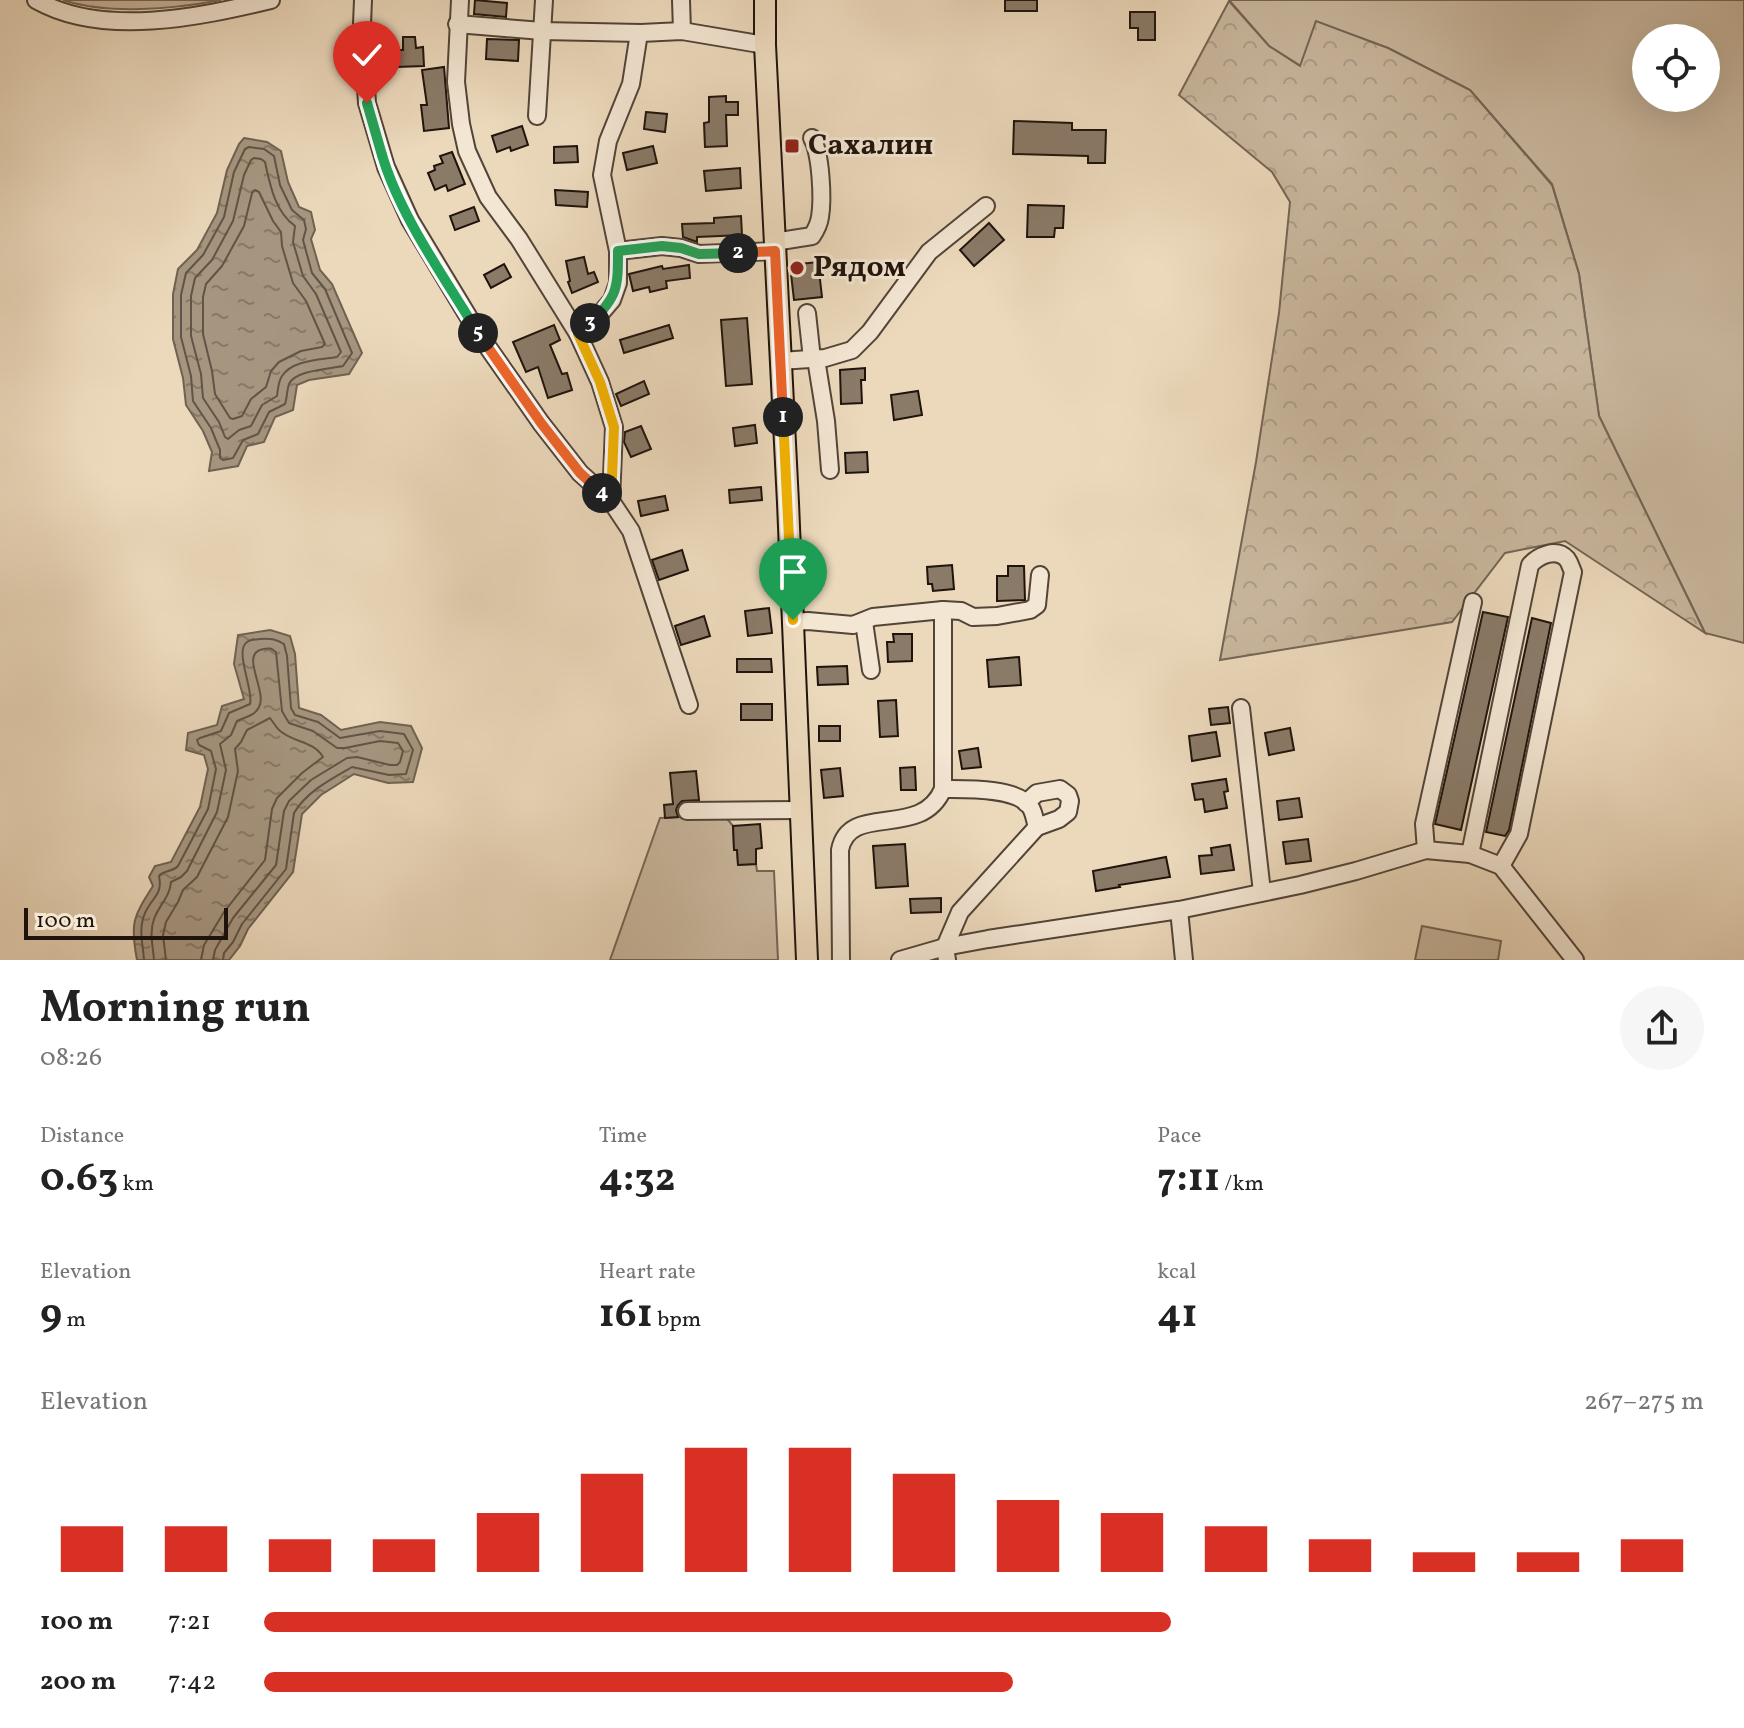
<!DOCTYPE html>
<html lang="en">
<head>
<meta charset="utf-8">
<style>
  body { margin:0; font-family:Vollkorn,serif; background:#f6f6f6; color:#222; height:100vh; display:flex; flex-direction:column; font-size:30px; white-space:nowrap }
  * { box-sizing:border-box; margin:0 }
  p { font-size:26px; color:#767676 }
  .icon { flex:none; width:44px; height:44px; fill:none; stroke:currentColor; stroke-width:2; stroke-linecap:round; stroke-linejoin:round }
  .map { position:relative; height:960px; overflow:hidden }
  .panel { display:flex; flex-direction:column; background:#fff; flex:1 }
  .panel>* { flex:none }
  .controls { position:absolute; left:1632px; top:24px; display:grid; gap:16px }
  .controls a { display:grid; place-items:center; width:88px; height:88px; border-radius:50%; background:#fff; box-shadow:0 8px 32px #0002; font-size:40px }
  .scale { position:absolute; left:24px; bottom:20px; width:204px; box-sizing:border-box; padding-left:8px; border:4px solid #1f130c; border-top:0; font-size:22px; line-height:28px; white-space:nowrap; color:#1f130c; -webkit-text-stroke:6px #f3e6d3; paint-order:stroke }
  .pin { position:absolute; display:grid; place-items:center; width:68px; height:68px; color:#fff; margin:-82px -34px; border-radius:50% 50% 50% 0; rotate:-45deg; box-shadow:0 0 8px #0007 }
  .pin .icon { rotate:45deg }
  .km { position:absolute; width:40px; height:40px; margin:-20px; border-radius:50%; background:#222; color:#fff; font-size:22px; line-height:40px; text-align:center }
  .round { display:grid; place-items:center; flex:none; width:84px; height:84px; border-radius:42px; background:#f6f6f6 }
  .headline { display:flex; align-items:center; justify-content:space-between; height:136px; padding:0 40px }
  h1 { font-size:44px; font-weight:700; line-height:60px }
  .figures { display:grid; grid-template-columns:repeat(3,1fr); gap:12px; height:136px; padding:8px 40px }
  .figures div { display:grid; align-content:center }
  .figures b { font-size:40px; font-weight:700 }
  .figures small { font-size:22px; font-weight:400 }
  .figures p { font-size:22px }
  .chart { height:224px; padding:16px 40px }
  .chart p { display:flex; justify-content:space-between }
  .chart svg { width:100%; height:144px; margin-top:8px; stroke:#d93025; stroke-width:6 }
  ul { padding:0 40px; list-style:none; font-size:26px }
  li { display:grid; grid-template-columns:128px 96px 1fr; align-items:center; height:60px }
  li i { height:20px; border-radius:10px; background:#d93025 }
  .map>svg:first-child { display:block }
</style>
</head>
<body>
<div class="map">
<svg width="1744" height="960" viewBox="0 0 1744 960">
  <defs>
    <pattern id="forest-crowns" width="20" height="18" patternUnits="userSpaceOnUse" patternTransform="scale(2)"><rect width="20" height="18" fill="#c9b79e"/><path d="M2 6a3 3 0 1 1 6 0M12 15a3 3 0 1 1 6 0" fill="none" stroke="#ac9c87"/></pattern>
    <pattern id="water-ripples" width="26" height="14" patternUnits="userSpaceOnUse" patternTransform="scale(2)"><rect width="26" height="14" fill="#a69680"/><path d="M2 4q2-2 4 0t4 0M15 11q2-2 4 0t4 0" fill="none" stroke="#877967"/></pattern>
  </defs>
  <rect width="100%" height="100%" fill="#ecd9bc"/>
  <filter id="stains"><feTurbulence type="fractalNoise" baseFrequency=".0025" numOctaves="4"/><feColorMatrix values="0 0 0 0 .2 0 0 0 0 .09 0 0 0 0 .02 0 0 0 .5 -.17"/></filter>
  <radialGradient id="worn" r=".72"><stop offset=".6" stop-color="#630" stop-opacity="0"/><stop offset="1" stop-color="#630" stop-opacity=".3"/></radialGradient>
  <g fill="#c9b79e" stroke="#746555" stroke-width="2" fill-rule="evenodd">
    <path d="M63 0H221C174 9 108 15 63 0Z"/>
    <path d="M1229 0H1744V643L1705 633 1599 416 1579 274 1552 184 1470 90 1388 48 1316 22 1301 66 1269 46ZM1646 38H1706V98H1646Z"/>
    <path d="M724 815 733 826 734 849 737 850 738 865 756 864 757 871H774L778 960H610L660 818Z"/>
    <path d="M1422 926 1501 941 1498 960H1415Z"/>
  </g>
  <path fill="url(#forest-crowns)" stroke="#746555" stroke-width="2" d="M1229 1 1269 46 1300 66 1316 21 1388 48 1470 90 1552 185 1579 274 1599 416 1705 633 1565 541 1505 553 1452 622 1220 660 1256 462 1279 313 1290 202 1272 172 1179 95Z"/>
  <g fill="url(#water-ripples)" stroke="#706252" stroke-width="2">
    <path d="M244 138 267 142 281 151 288 182 299 207 311 212 315 230 311 239 320 270 332 284 362 353 349 374 309 380 297 385 293 410 275 417 264 442 247 446 238 466 209 471 212 452 203 431 186 405 183 378 173 339V294L178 269 197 250 217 213 227 170 239 144Z"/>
    <path d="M270 630 290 636 295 654 299 708 321 715 341 730 380 722 411 726 422 748 413 782 388 783 354 774 321 795 302 814 293 872 248 929 240 946 229 960H137C130 923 133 917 153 886L149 877 155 866 171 862 200 807 208 769 204 755 186 750 188 733 217 725 222 706 244 699 234 664 238 635Z"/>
  </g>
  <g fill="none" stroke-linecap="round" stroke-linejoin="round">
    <g stroke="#625446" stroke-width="2">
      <path d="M249 147 264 149 274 156 280 185 292 210 304 220 306 229 303 240 312 273 325 289 352 353 343 366C330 369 295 370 289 384 287 390 287 398 285 404L269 412 258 434 243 440 233 458 223 460 220 458V450L211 428 193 401 191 376 181 337V295L186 273 203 255 224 217 234 172 245 149Z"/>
      <path d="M254 158 261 159 265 162C270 185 275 212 295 226L293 242 303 276 316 294 341 352 337 357C320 360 292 360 282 376 278 382 278 390 277 396L262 405 251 426 239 430 228 439 225 437 219 422 203 398 201 374 191 336V296L195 278 212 260 233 221 244 175 251 160Z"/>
      <path d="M255 190 259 192 273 221 281 232 282 246 293 283 306 301 325 344 322 347 301 351 279 362 271 371 266 387 251 399 242 416 233 419 230 418 215 394 212 371 203 334V297L206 284 222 266 244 226 252 193Z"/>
      <path d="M144 960C143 944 138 929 145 913 152 897 163 895 159 876 163 870 173 872 178 866L208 809 216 769 211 751 199 745 197 740 200 738 221 731 229 713 250 704C254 690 234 651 247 642 251 639 256 640 260 639 270 638 276 639 284 644L287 656 291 708 295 715 318 722 340 738 380 731 404 734 413 750 406 774 389 775 352 767C331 779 306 792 294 813L286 869 242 924 233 942 224 953 223 960"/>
      <path d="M154 960C153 946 149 933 154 919 159 905 170 897 171 882L181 877 187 871 217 812 226 770 220 744 231 735 237 721C245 717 255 716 259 707 268 691 238 652 264 649 272 648 270 648 276 652L282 711 289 723 313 731 337 748H345L380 741 398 743 403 751 400 762 397 765H390L357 757 347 758 311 780 289 801 284 811 276 865 233 918 215 950 213 960"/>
      <path d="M166 960 163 935 166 922 178 902 183 890 197 877 228 817 238 771 235 749 241 742 247 730 270 718C274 723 277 730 283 733 297 743 314 742 323 757L302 773 277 798 272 809 265 860 224 912 204 945 201 960"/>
    </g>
  </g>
  <g fill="#8a7a68" stroke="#1f130c" stroke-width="2">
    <path d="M475 0 507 3 506 17 474 14Z"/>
    <rect x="1005" y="0" width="32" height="11"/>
    <path d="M1130 12H1155V40H1138V28H1130Z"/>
    <path d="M403 37H415L416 48 423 47 424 66 396 67V50H403Z"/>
    <path d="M487 39 519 40 518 61 486 59Z"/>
    <path d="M444 67 449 128 424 131 421 105H427L422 70Z"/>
    <path d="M726 96V102H738V115H726L727 146 705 147 704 123 709 122V97Z"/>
    <path d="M646 112 667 114 665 132 644 129Z"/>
    <path d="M1014 121 1072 123V130H1106L1105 163H1088V156L1013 154Z"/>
    <path d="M522 126 528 145 511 151 510 147 497 152 492 136Z"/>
    <path d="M577 146 578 162 554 163V147Z"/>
    <path d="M653 146 657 163 627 170 623 153Z"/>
    <path d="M452 152 465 184 448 191 446 185 435 190 428 173 435 170 434 166 443 163 440 156Z"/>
    <path d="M740 168 741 188 706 191 704 171Z"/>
    <path d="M555 190 588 192 587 207 556 205Z"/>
    <path d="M1028 205 1064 206 1063 228H1055L1054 237H1027Z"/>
    <path d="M474 207 479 221 455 230 450 216Z"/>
    <path d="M741 216 742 235 697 237V242L683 237 682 224 714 223V218Z"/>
    <path d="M989 223 1004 240 974 266 960 250Z"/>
    <path d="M584 257 588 274 594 272 598 282 572 293 568 282 570 281 566 261Z"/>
    <path d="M818 262 822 297 794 300 790 265Z"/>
    <path d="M504 264 511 277 491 288 484 275Z"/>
    <path d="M689 265 690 278 666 281 667 288 650 292 649 287 633 291 629 274 662 266 663 269Z"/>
    <path d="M747 318 752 384 726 386 721 320Z"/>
    <path d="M554 325 560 340 550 345 562 374 567 373 572 390 548 398 538 367 526 372 513 342Z"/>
    <path d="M669 325 673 338 624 353 620 340Z"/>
    <path d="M865 368V380H861L862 403 841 404 840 370Z"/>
    <path d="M644 381 649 394 621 406 616 394Z"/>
    <path d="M918 391 922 415 894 420 891 395Z"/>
    <path d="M755 425 757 443 735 446 733 428Z"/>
    <path d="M641 426 651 449 631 457 624 442 625 432Z"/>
    <path d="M867 452 868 472 846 473 845 453Z"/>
    <path d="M761 487 762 500 730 503 729 490Z"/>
    <path d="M665 496 668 510 641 516 638 501Z"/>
    <path d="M682 550 688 570 659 580 652 560Z"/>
    <path d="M952 565 954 589 933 591 932 584H928L927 567Z"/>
    <path d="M1008 566H1024L1025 600 997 601V576H1008Z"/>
    <path d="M769 608 772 633 748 636 745 611Z"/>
    <path d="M1483 612 1508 617 1461 830 1435 824Z"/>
    <path d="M704 616 710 636 681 645 675 626Z"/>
    <path d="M1532 618 1551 623 1509 830 1505 836 1486 832Z"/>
    <path d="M893 634H912V661L888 662 887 642H894Z"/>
    <path d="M1019 657 1021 685 989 687 987 660Z"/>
    <path d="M737 659H771L772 672H737Z"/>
    <path d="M847 666 848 684 818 685 817 667Z"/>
    <path d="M896 700 898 736 880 737 878 701Z"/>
    <rect x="741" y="704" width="31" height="16"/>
    <path d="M1228 707 1230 723 1211 725 1209 709Z"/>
    <rect x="819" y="726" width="21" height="15"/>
    <path d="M1290 728 1294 750 1269 755 1265 733Z"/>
    <path d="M1216 732 1220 756 1192 761 1189 736Z"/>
    <path d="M978 748 981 767 962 769 959 751Z"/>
    <path d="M915 767 916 790H901L900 768Z"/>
    <path d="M840 768 843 796 824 798 821 770Z"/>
    <path d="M696 771 699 800 682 801 678 805 676 810 678 817 665 818 664 805 673 804 670 773Z"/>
    <path d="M1226 779 1228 791 1224 792 1227 808 1205 812 1203 799 1195 800 1192 784Z"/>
    <path d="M1299 798 1302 817 1279 820 1277 801Z"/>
    <path d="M760 824 762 848 756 849V864L738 865 737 850H734L733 826Z"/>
    <path d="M1308 839 1311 861 1286 864 1283 842Z"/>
    <path d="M905 844 908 886 876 888 873 846Z"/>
    <path d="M1230 845 1234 870 1201 874 1199 856 1212 855 1211 848Z"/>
    <path d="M1166 857 1170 877 1119 885 1120 887 1096 891 1093 871Z"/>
    <path d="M941 898V912L911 913 910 899Z"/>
  </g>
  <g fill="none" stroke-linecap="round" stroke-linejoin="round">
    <defs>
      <g id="minor">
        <path d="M36 0C103 38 199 17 271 0"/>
        <path d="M363 0 362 24 367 103 386 167 410 220 480 336 541 423 580 473 611 501 631 531 689 705"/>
        <path d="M460 0 456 82 461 124 467 151 488 197 519 239 578 334 600 382 614 427 611 501"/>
        <path d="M681 0 682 31"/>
        <path d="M457 24 542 31 641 33 682 31 765 45"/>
        <path d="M537 116 544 0"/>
        <path d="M774 242 812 236C816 230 819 224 820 217 823 199 821 154 812 138"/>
        <path d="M618 251 662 246 681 248 699 254 775 251"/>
        <path d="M807 313 812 359"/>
        <path d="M578 334 600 314 612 300 618 283V251L602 175 608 141 631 84 639 33"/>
        <path d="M816 359 826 421 830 470"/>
        <path d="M780 361 825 358 852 350 870 332 929 252 986 206"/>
        <path d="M943 610 961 611 973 617 997 616 1030 610 1037 605 1040 575"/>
        <path d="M793 622 808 621 853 625 873 617 943 610V789C921 841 849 801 840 850L841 960"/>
        <path d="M864 622 871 670"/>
        <path d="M1241 708 1262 892"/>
        <path d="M943 789C964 789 1019 787 1031 808 1034 813 1035 821 1037 827"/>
        <path d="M687 811 801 810"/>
        <path d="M1426 850 1424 824 1473 602"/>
        <path d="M1470 854 1530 565C1538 556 1556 547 1567 559 1570 563 1571 568 1573 572L1519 834 1501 866"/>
        <path d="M1179 910 1184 960"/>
        <path d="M900 960 945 947 988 939 1179 910 1300 885 1356 871 1426 850 1470 854 1501 866 1575 960"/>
        <path d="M947 960 945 947 960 912 1037 827 1059 819 1068 812 1070 801 1068 795 1060 789 1037 793 1026 803"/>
      </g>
      <path id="major" d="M765 0V45L788 503 807 960"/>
    </defs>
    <use href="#minor" stroke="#524438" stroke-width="20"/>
    <use href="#major" stroke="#1f130c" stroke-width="24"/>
    <use href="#minor" stroke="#f3e6d3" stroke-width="16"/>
    <use href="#major" stroke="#ecd9bc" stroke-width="20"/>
  </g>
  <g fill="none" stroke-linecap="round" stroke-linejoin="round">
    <defs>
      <path id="split-1" d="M783 417 793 620"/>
      <path id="split-2" d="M738 253 775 251 783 417"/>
      <path id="split-3" d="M590 323C618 297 618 287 618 251L662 246 681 248 699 254 738 253"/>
      <path id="split-4" d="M590 323 578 334 600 382 614 427 611 501 602 493"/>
      <path id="split-5" d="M478 333 541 423 580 473 602 493"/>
      <path id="split-6" d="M382 155C400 216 445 278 478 333"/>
      <path id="split-7" d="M367 103 382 155"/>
    </defs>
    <use href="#split-1" stroke="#fff" stroke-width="16"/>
    <use href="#split-2" stroke="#fff" stroke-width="16"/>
    <use href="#split-3" stroke="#fff" stroke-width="16"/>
    <use href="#split-4" stroke="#fff" stroke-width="16"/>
    <use href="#split-5" stroke="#fff" stroke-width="16"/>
    <use href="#split-6" stroke="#fff" stroke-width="16"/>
    <use href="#split-7" stroke="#fff" stroke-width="16"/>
    <use href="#split-1" stroke="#f5b400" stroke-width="10"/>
    <use href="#split-2" stroke="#f0652b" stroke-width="10"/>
    <use href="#split-3" stroke="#22a559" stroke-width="10"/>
    <use href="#split-4" stroke="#f5b400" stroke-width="10"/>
    <use href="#split-5" stroke="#f0652b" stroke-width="10"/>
    <use href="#split-6" stroke="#22a559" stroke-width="10"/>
    <use href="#split-7" stroke="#22a559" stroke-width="10"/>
  </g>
  <g fill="#8f2418" stroke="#f3e6d3" stroke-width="3">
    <rect x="784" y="138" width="16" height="16" rx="4"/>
    <circle cx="797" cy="268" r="8"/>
  </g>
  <g text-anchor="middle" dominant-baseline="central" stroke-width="6" stroke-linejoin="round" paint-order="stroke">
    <g font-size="30" font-weight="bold" fill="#1f130c" stroke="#f3e6d3" text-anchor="start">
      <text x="808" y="146">Сахалин</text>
      <text x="813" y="268">Рядом</text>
    </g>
  </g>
  <rect width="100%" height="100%" filter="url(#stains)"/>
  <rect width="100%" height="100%" fill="url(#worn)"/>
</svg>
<div class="controls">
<a><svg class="icon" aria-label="locate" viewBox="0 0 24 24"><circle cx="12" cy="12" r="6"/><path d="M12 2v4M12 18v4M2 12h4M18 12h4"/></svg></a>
</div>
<div class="scale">100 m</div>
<div class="pin" style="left:793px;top:620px;background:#1e9e55"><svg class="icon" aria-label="arrive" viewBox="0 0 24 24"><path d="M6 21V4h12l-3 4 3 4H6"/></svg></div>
<div class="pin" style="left:367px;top:103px;background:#d93025"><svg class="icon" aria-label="check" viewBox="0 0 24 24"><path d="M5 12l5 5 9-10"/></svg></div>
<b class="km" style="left:783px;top:417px">1</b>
<b class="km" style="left:738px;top:253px">2</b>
<b class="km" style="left:590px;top:323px">3</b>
<b class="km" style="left:602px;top:493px">4</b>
<b class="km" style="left:478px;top:333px">5</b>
</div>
<section class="panel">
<div class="headline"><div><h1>Morning run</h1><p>08:26</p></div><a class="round"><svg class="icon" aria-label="share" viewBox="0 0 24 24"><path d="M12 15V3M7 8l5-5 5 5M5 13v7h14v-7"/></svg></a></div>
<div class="figures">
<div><p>Distance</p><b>0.63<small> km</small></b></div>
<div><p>Time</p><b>4:32</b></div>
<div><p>Pace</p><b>7:11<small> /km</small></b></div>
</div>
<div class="figures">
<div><p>Elevation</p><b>9<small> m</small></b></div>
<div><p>Heart rate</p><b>161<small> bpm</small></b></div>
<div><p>kcal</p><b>41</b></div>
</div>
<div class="chart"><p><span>Elevation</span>267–275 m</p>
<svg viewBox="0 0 160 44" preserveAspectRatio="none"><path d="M5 44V30M15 44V30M25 44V34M35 44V34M45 44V26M55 44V14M65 44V6M75 44V6M85 44V14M95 44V22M105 44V26M115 44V30M125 44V34M135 44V38M145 44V38M155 44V34"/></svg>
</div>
<ul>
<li><b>100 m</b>7:21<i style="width:63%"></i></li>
<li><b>200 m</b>7:42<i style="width:52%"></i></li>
</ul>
</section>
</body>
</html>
